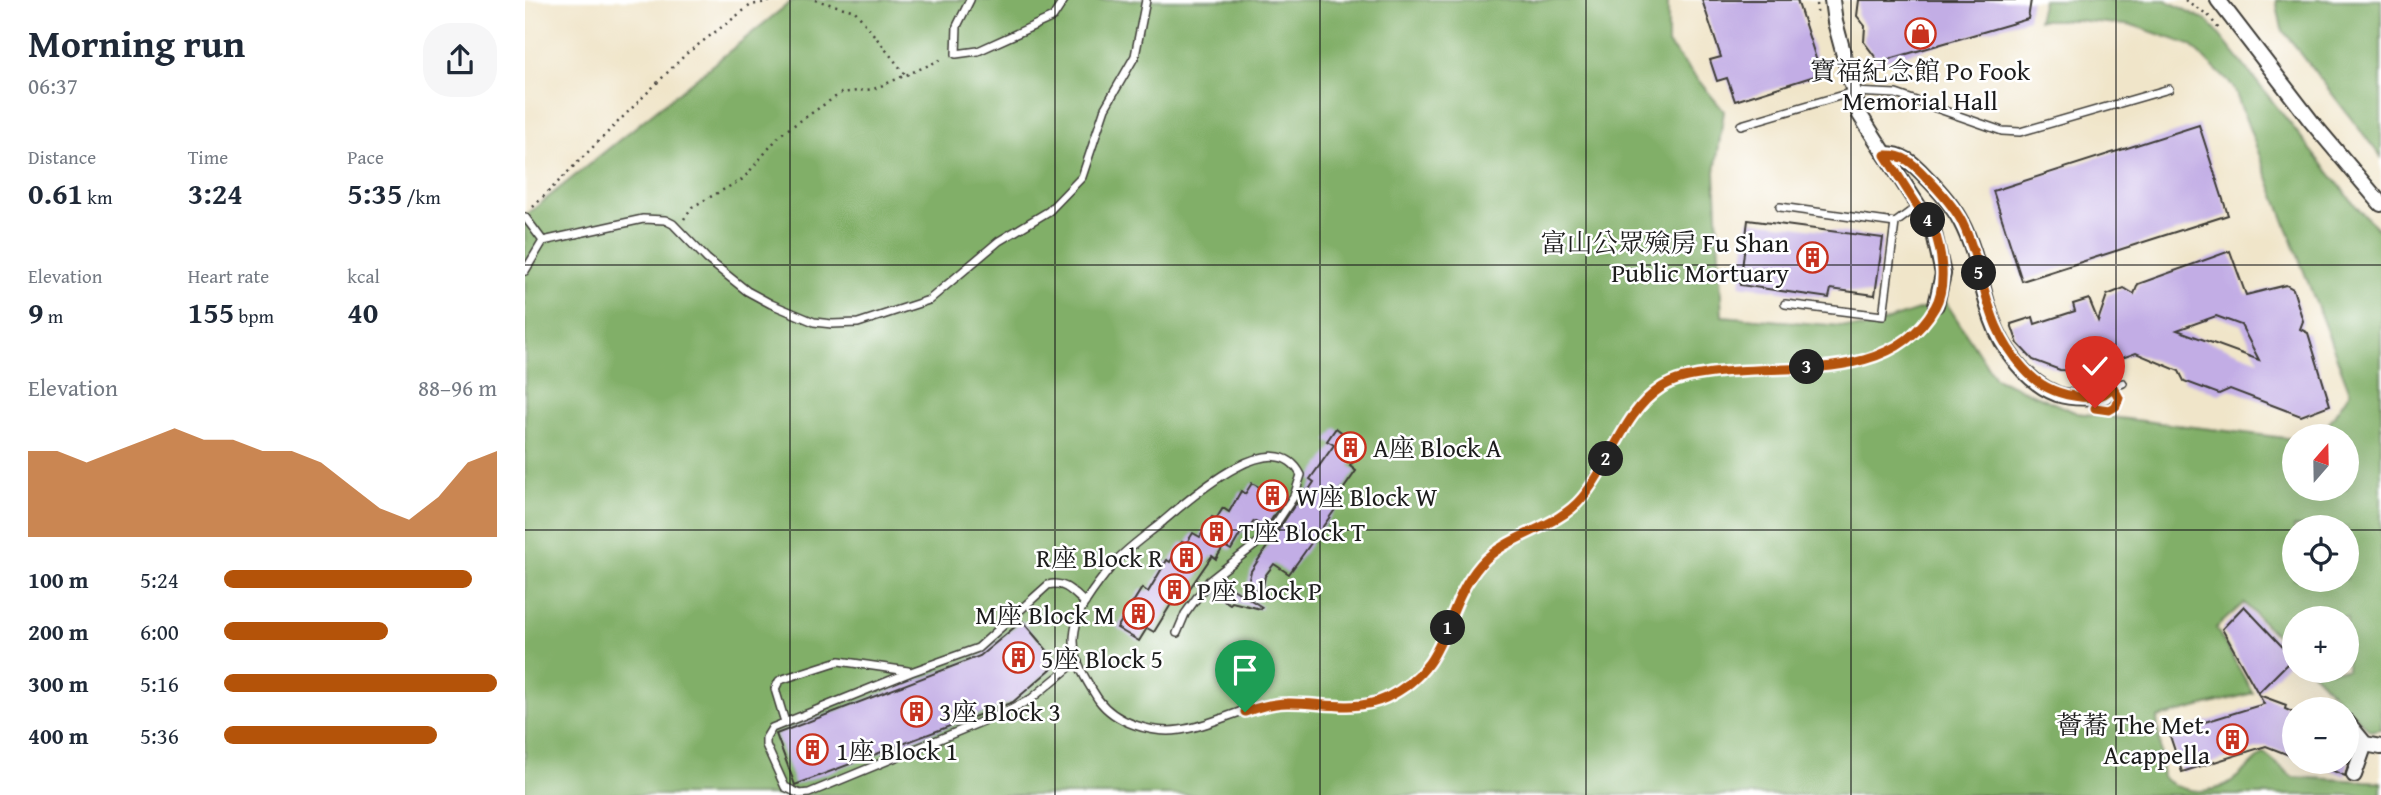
<!DOCTYPE html>
<html lang="en">
<head>
<meta charset="utf-8">
<style>
  body { margin:0; font-family:"Gentium Book Plus","Noto Serif TC",serif; background:#f6f6f7; color:#1f2937; height:100vh; display:flex; flex-direction:column; font-size:26px; white-space:nowrap }
  * { box-sizing:border-box; margin:0 }
  p { font-size:23px; color:#747a83 }
  .icon { flex:none; width:38px; height:38px; fill:none; stroke:currentColor; stroke-width:2; stroke-linecap:round; stroke-linejoin:round }
  .map { position:relative; flex:1; overflow:hidden }
  .sheet { display:flex; flex-direction:column; background:#fff; width:525px }
  .sheet>* { flex:none }
  .needle { width:46px; rotate:20deg }
  .controls { position:absolute; left:1757px; top:424px; display:grid; gap:14px }
  .controls a { display:grid; place-items:center; width:77px; height:77px; border-radius:50%; background:#fff; box-shadow:0 7px 28px #0002; font-size:35px }
  .pin { position:absolute; display:grid; place-items:center; width:60px; height:60px; color:#fff; margin:-72px -30px; border-radius:50% 50% 50% 0; rotate:-45deg; box-shadow:0 0 7px #0007 }
  .pin .icon { rotate:45deg }
  .km { position:absolute; width:35px; height:35px; margin:-18px; border-radius:50%; background:#222; color:#fff; font-size:19px; line-height:35px; text-align:center }
  .round { display:grid; place-items:center; flex:none; width:74px; height:74px; border-radius:28px; background:#f6f6f7 }
  .summary { display:flex; align-items:center; justify-content:space-between; height:119px; padding:0 28px }
  h1 { font-size:38px; font-weight:800; line-height:52px }
  .metrics { display:grid; grid-template-columns:repeat(3,1fr); gap:10px; height:119px; padding:7px 28px }
  .metrics div { display:grid; align-content:center }
  .metrics b { font-size:30px; font-weight:800 }
  .metrics small { font-size:19px; font-weight:400 }
  .metrics p { font-size:19px }
  .chart { height:196px; padding:14px 28px }
  .chart p { display:flex; justify-content:space-between }
  .chart svg { width:100%; height:126px; margin-top:7px; fill:#b45309; opacity:.7 }
  ul { padding:0 28px; list-style:none; font-size:23px }
  li { display:grid; grid-template-columns:112px 84px 1fr; align-items:center; height:52px }
  li i { height:18px; border-radius:9px; background:#b45309 }
  main { display:flex; flex:1; min-height:0 }
  .map>svg:first-child { display:block }
</style>
</head>
<body>
<main>
<section class="sheet">
<div class="summary"><div><h1>Morning run</h1><p>06:37</p></div><a class="round"><svg class="icon" aria-label="share" viewBox="0 0 24 24"><path d="M12 15V3M7 8l5-5 5 5M5 13v7h14v-7"/></svg></a></div>
<div class="metrics">
<div><p>Distance</p><b>0.61<small> km</small></b></div>
<div><p>Time</p><b>3:24</b></div>
<div><p>Pace</p><b>5:35<small> /km</small></b></div>
</div>
<div class="metrics">
<div><p>Elevation</p><b>9<small> m</small></b></div>
<div><p>Heart rate</p><b>155<small> bpm</small></b></div>
<div><p>kcal</p><b>40</b></div>
</div>
<div class="chart"><p><span>Elevation</span>88–96 m</p>
<svg viewBox="0 0 160 44" preserveAspectRatio="none"><path d="M0 44V14L10 14L20 18L30 14L40 10L50 6L60 10L70 10L80 14L90 14L100 18L110 26L120 34L130 38L140 30L150 18L160 14V44z"/></svg>
</div>
<ul>
<li><b>100 m</b>5:24<i style="width:91%"></i></li>
<li><b>200 m</b>6:00<i style="width:60%"></i></li>
<li><b>300 m</b>5:16<i style="width:100%"></i></li>
<li><b>400 m</b>5:36<i style="width:78%"></i></li>
</ul>
</section>
<div class="map">
<svg width="1856" height="795" viewBox="0 0 1856 795">
  <rect width="100%" height="100%" fill="#fff"/>
  <filter id="ink" filterUnits="userSpaceOnUse"><feTurbulence type="fractalNoise" baseFrequency=".0143" numOctaves="2"/><feDisplacementMap in="SourceGraphic" scale="14" xChannelSelector="R" yChannelSelector="G"/><feConvolveMatrix kernelMatrix="1 2 1 2 8 2 1 2 1" color-interpolation-filters="sRGB"/></filter>
  <filter id="wash" filterUnits="userSpaceOnUse"><feTurbulence type="fractalNoise" baseFrequency=".00686" numOctaves="4" result="noise"/><feDisplacementMap in="SourceGraphic" scale="28" xChannelSelector="R" yChannelSelector="G"/><feGaussianBlur stdDeviation="1.57" result="paint"/><feColorMatrix in="noise" values="0 0 0 0 0 0 0 0 0 0 0 0 0 0 0 0 0 1.4 0 .05"/><feComposite in="paint" operator="in"/></filter>
  <g filter="url(#wash)">
    <rect width="100%" height="100%" fill="#f0e5c9"/>
    <g fill="#81af67" stroke="#4e6642" stroke-width="2" fill-rule="evenodd">
      <path d="M268 0H1143V44L1199 111 1190 172 1197 316 1340 328 1420 301 1470 378 1552 413 1769 439V488H1822V436H1795L1825 392 1708 86 1665 45 1610 26 1552 20H1513L1518 0H1641L1684 22 1835 211 1856 231V729L1845 731 1785 670H1822V618H1769V654L1719 603 1691 628 1728 693 1632 718 1638 778C1656 792 1679 795 1700 785 1714 778 1727 763 1739 753L1768 777 1856 782V795H0V216ZM1769 527H1822V579H1769Z"/>
      <path d="M1751 0H1856V157L1757 29Z"/>
    </g>
    <g id="blocks">
      <g fill="#c2ade5" fill-rule="evenodd">
        <path d="M1177 0H1272L1296 74 1210 101 1202 78 1192 81 1185 60 1196 57Z"/>
        <path d="M1334 0H1506L1503 19 1354 62 1339 42 1340 26 1332 16Z"/>
        <path d="M1674 125 1703 215 1497 281 1468 191Z"/>
        <path d="M1223 220 1358 238 1350 295 1306 289 1304 298 1215 285Z"/>
        <path d="M1705 251 1721 295 1761 285 1768 289 1778 321 1775 329 1783 333 1805 405 1776 416 1705 389 1694 394 1659 381 1654 371 1611 353 1560 371 1535 370 1508 360 1493 344 1486 324 1508 317 1510 324 1550 311 1548 304 1564 299 1573 321 1582 295 1599 288 1609 294 1613 284ZM1691 316 1716 325 1734 360 1652 330Z"/>
        <path d="M811 428 823 437 820 441 835 451 825 466 831 471 810 501 814 504 764 574 749 564 740 576 737 591 722 587 726 571 771 503 774 505 789 482 785 479 809 445 802 441Z"/>
        <path d="M727 483 743 492 745 488 761 497 741 528 729 521 721 534 717 531 706 550 699 546 691 559 687 556 654 604 648 601 629 632 622 628 614 641 592 628 617 588 623 592 642 560 645 562 657 542 661 544 668 533 675 537 687 517 691 519 698 508 704 512 716 491 720 494Z"/>
        <path d="M700 584 737 607 736 609 707 602 705 604 692 596Z"/>
        <path d="M1719 606 1768 658 1733 693 1697 629Z"/>
        <path d="M497 621 533 663 488 702 270 785 251 734 455 656Z"/>
        <path d="M1734 695 1761 705 1760 709 1769 713V757L1741 746 1657 772 1644 733 1739 704Z"/>
        <path d="M1785 761H1824L1820 776Z"/>
      </g>
    </g>
  </g>
  <g filter="url(#ink)">
    <use href="#blocks" fill-opacity="0" stroke="#3c3a36" stroke-width="2"/>
    <g fill="none" stroke-linecap="round" stroke-linejoin="round">
      <defs>
        <g id="service">
          <path d="M445 0 432 26 431 54 453 51 528 17 539 0"/>
          <path d="M1216 125 1328 92 1371 94 1477 131 1495 132 1644 89"/>
          <path d="M1255 207 1370 223 1393 206"/>
          <path d="M0 217 18 241"/>
          <path d="M0 271 18 241 118 219 140 220 148 224 182 259 222 291 246 304 289 322 307 324 333 323 404 300 474 241 524 211 557 177 580 108 610 56 621 0"/>
          <path d="M1260 304 1358 316 1370 223"/>
          <path d="M1580 396 1588 387 1598 383"/>
          <path d="M652 633 660 614 684 581 744 534 769 496 776 475C749 420 661 502 635 524 620 536 604 547 591 561 581 573 570 587 561 601 554 611 549 628 549 641 549 662 562 682 573 699 590 723 627 734 655 730 686 726 714 709 744 704 793 697 827 719 875 690 885 683 894 677 902 667 927 636 929 590 959 562 987 534 1034 527 1059 495 1085 461 1099 411 1137 387 1154 377 1173 375 1192 373 1260 364 1341 382 1394 328 1401 321 1406 313 1411 305"/>
          <path d="M552 661 506 699 485 710 284 793 275 794 260 787 241 745V738L247 728 386 672 453 648 523 585C539 580 549 593 560 603"/>
          <path d="M260 722 250 689 254 681 258 679 314 661 383 671"/>
        </g>
        <g id="minor">
          <path d="M1307 0 1310 22 1335 115 1408 229 1418 274 1411 305"/>
          <path d="M1693 0 1786 121 1856 204"/>
          <path d="M1360 154C1378 154 1388 163 1400 176 1414 190 1427 204 1436 222 1452 252 1456 288 1467 319 1477 348 1502 383 1532 394 1547 399 1565 398 1580 396"/>
          <path d="M1822 722 1840 744 1856 747"/>
          <path d="M1829 775 1840 744"/>
        </g>
      </defs>
      <use href="#service" stroke="#3c3a36" stroke-width="10"/>
      <use href="#minor" stroke="#3c3a36" stroke-width="18"/>
      <g stroke="#3c3a36" stroke-width="2.5" stroke-dasharray="2 5" stroke-linecap="butt">
        <path d="M290 0 330 11 380 74"/>
        <path d="M1660 0 1683 15 1694 29"/>
        <path d="M1291 4 1293 18"/>
        <path d="M8 207 161 54 226 5 253 0"/>
        <path d="M159 219 167 207 218 179 256 134 316 93 349 89 420 58"/>
      </g>
      <use href="#service" stroke="#fff" stroke-width="7"/>
      <use href="#minor" stroke="#fff" stroke-width="14"/>
    </g>
  </g>
  <g fill="none" stroke-linecap="round" stroke-linejoin="round" filter="url(#ink)">
    <defs>
      <path id="route" d="M720 712C734 707 747 703 762 703 795 702 829 713 861 698 928 666 915 611 956 564 983 534 1031 529 1057 498 1086 464 1098 412 1137 387 1153 377 1170 376 1188 373 1262 363 1366 385 1410 307 1422 286 1417 252 1409 230 1406 222 1399 215 1394 208 1382 190 1371 172 1360 155 1378 154 1388 163 1400 176 1414 190 1428 205 1437 222 1462 273 1457 324 1499 369 1513 385 1529 393 1549 396 1565 399 1577 399 1588 387L1594 398 1591 406 1584 410 1570 408"/>
    </defs>
    <use href="#route" stroke="#fff" stroke-width="14"/>
    <use href="#route" stroke="#b45309" stroke-width="9"/>
  </g>
  <path fill="none" stroke="#1c1c1c" stroke-width="2" stroke-opacity="0.55" d="M265 0V795M530 0V795M795 0V795M1061 0V795M1326 0V795M1591 0V795M0 265H1856M0 530H1769M1822 530H1856"/>
  <defs>
    <symbol id="shop-ring" viewBox="-11 -11 22 22"><circle r="9.5" fill="#fff" stroke="#c8321e" stroke-width="1.5"/><path d="M-5-2.5h2.3a2.7 3.5 0 0 1 5.4 0H5L5.5 6h-11ZM-1.5-2.5h3a1.5 2.3 0 0 0-3 0Z" fill="#c8321e"/></symbol>
    <symbol id="building-ring" viewBox="-11 -11 22 22"><circle r="9.5" fill="#fff" stroke="#c8321e" stroke-width="1.5"/><path d="M-4-6H4V6H1V3H-1V6H-4ZM-2.5-4.3h1.7v1.8h-1.7ZM.8-4.3h1.7v1.8H.8ZM-2.5-1h1.7V.8h-1.7ZM.8-1h1.7V.8H.8Z" fill="#c8321e"/></symbol>
  </defs>
  <g fill-rule="evenodd">
    <use href="#shop-ring" x="1378" y="16" width="35" height="35"/>
    <use href="#building-ring" x="1270" y="240" width="35" height="35"/>
    <use href="#building-ring" x="808" y="430" width="35" height="35"/>
    <use href="#building-ring" x="730" y="478" width="35" height="35"/>
    <use href="#building-ring" x="674" y="514" width="35" height="35"/>
    <use href="#building-ring" x="644" y="540" width="35" height="35"/>
    <use href="#building-ring" x="632" y="572" width="35" height="35"/>
    <use href="#building-ring" x="596" y="596" width="35" height="35"/>
    <use href="#building-ring" x="476" y="640" width="35" height="35"/>
    <use href="#building-ring" x="374" y="694" width="35" height="35"/>
    <use href="#building-ring" x="1690" y="722" width="35" height="35"/>
    <use href="#building-ring" x="270" y="732" width="35" height="35"/>
  </g>
  <g text-anchor="middle" dominant-baseline="central" stroke-width="5" stroke-linejoin="round" paint-order="stroke">
    <g font-size="26" fill="#1c1c1c" stroke="#fff" text-anchor="start">
      <text x="1395" y="70" text-anchor="middle">寶福紀念館 Po Fook<tspan x="1395" dy="30">Memorial Hall</tspan></text>
      <text x="1264" y="242" text-anchor="end">富山公眾殮房 Fu Shan<tspan x="1264" dy="30">Public Mortuary</tspan></text>
      <text x="848" y="447">A座 Block A</text>
      <text x="771" y="496">W座 Block W</text>
      <text x="714" y="531">T座 Block T</text>
      <text x="638" y="557" text-anchor="end">R座 Block R</text>
      <text x="672" y="590">P座 Block P</text>
      <text x="590" y="614" text-anchor="end">M座 Block M</text>
      <text x="516" y="658">5座 Block 5</text>
      <text x="414" y="711">3座 Block 3</text>
      <text x="1685" y="724" text-anchor="end">薈蕎 The Met.<tspan x="1685" dy="30">Acappella</tspan></text>
      <text x="311" y="750">1座 Block 1</text>
    </g>
  </g>
</svg>
<div class="controls">
<a><svg class="needle" viewBox="-14 -14 28 28"><path d="M0-13l5 13h-10z" fill="#e53935"/><path d="M0 13l5-13h-10z" fill="#747a83"/></svg></a>
<a><svg class="icon" aria-label="locate" viewBox="0 0 24 24"><circle cx="12" cy="12" r="6"/><path d="M12 2v4M12 18v4M2 12h4M18 12h4"/></svg></a>
<a>+</a>
<a>−</a>
</div>
<div class="pin" style="left:720px;top:712px;background:#1e9e55"><svg class="icon" aria-label="arrive" viewBox="0 0 24 24"><path d="M6 21V4h12l-3 4 3 4H6"/></svg></div>
<div class="pin" style="left:1570px;top:408px;background:#d93025"><svg class="icon" aria-label="check" viewBox="0 0 24 24"><path d="M5 12l5 5 9-10"/></svg></div>
<b class="km" style="left:923px;top:628px">1</b>
<b class="km" style="left:1081px;top:459px">2</b>
<b class="km" style="left:1282px;top:367px">3</b>
<b class="km" style="left:1403px;top:220px">4</b>
<b class="km" style="left:1454px;top:273px">5</b>
</div>
</main>
</body>
</html>
